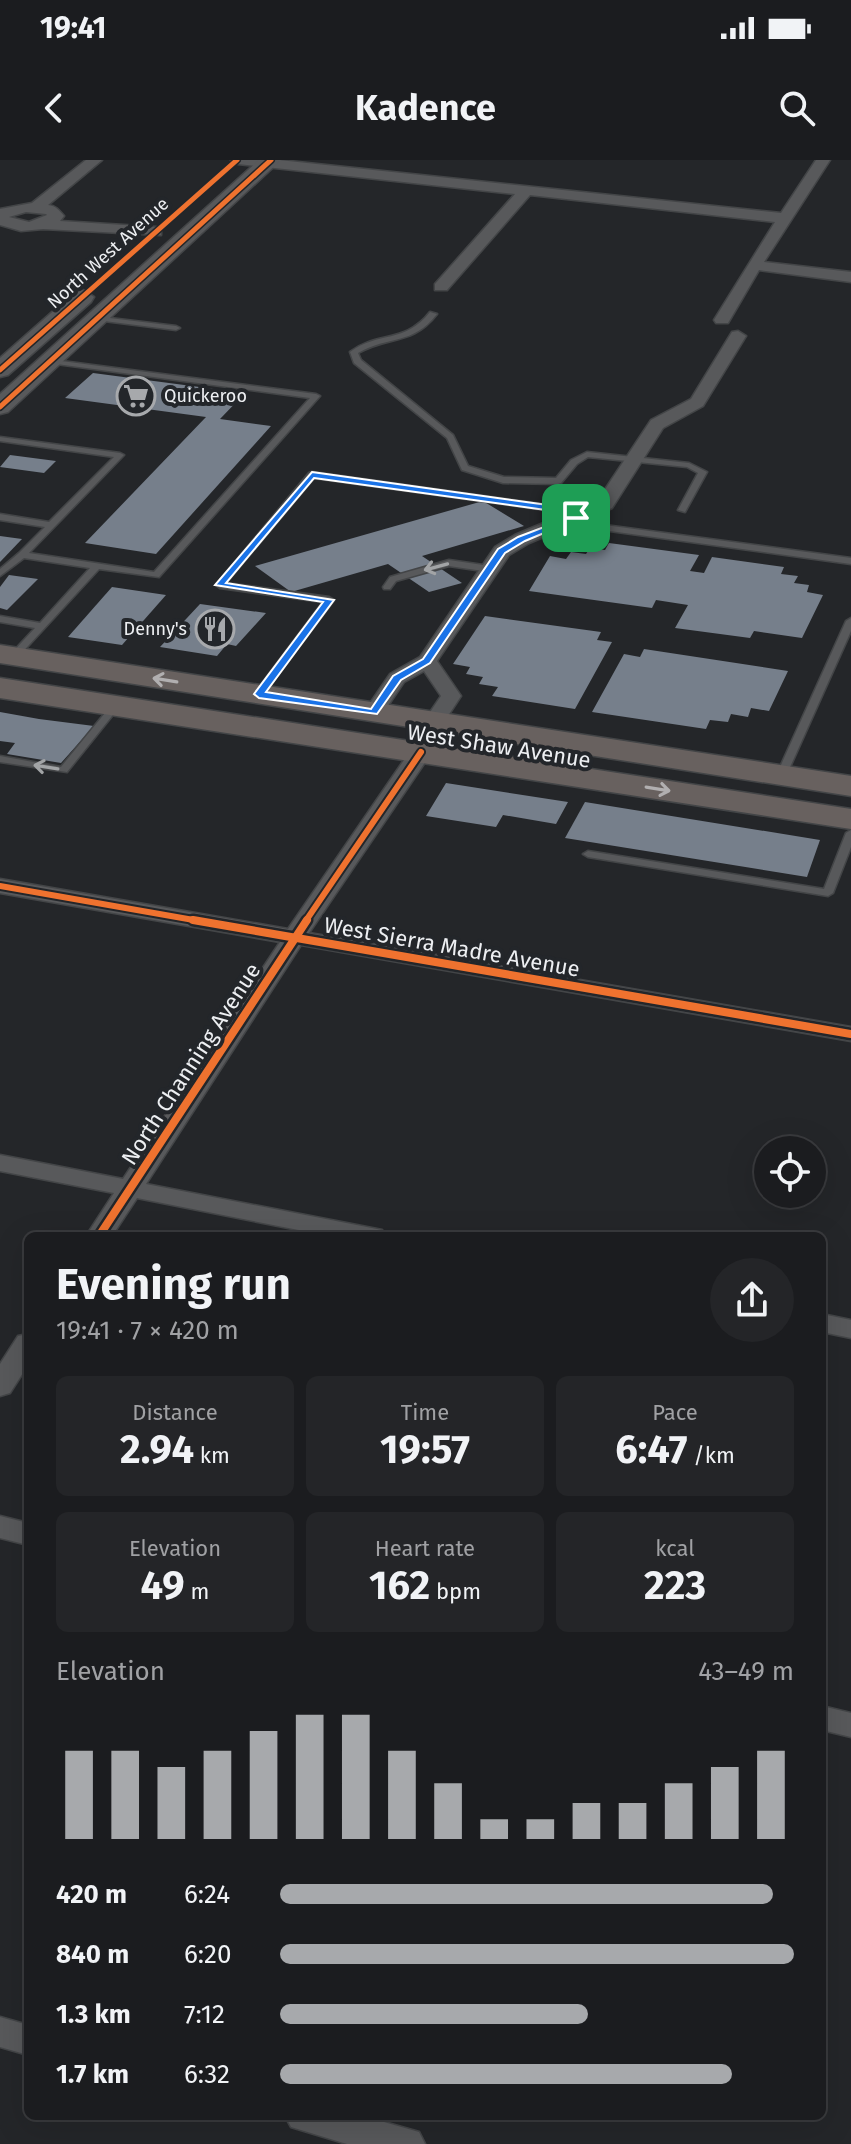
<!DOCTYPE html>
<html lang="en">
<head>
<meta charset="utf-8">
<style>
  body { margin:0; font-family:"Fira Sans",sans-serif; background:#242528; color:#f1f3f6; height:100vh; display:flex; flex-direction:column; font-size:30px; white-space:nowrap }
  * { box-sizing:border-box; margin:0 }
  p { font-size:26px; color:#a0a1a4 }
  .icon { flex:none; width:44px; height:44px; fill:none; stroke:currentColor; stroke-width:2; stroke-linecap:round; stroke-linejoin:round }
  .map { position:relative; flex:1; overflow:hidden }
  .details { position:absolute; left:24px; top:1072px; width:802px; height:888px; display:flex; flex-direction:column; background:#1b1c1f; border-radius:12px; box-shadow:0 8px 32px #0002,0 0 0 2px #393a3d }
  .details>* { flex:none }
  .controls { position:absolute; left:754px; top:976px; display:grid; gap:16px }
  .controls a { display:grid; place-items:center; width:72px; height:72px; border-radius:50%; background:#1b1c1f; box-shadow:0 8px 32px #0002,0 0 0 2px #393a3d; font-size:40px }
  .pin { position:absolute; display:grid; place-items:center; width:68px; height:68px; color:#fff; margin:-34px; border-radius:16px; box-shadow:0 4px 12px #0006 }
  .round { display:grid; place-items:center; flex:none; width:84px; height:84px; border-radius:42px; background:#242528 }
  .head { display:flex; align-items:center; justify-content:space-between; height:136px; padding:0 32px }
  h1 { font-size:44px; font-weight:700; line-height:60px }
  .stats { display:grid; grid-template-columns:repeat(3,1fr); gap:12px; height:136px; padding:8px 32px }
  .stats div { display:grid; align-content:center; border-radius:12px; background:#242528; text-align:center }
  .stats b { font-size:40px; font-weight:700 }
  .stats small { font-size:22px; font-weight:400 }
  .stats p { font-size:22px }
  .chart { height:224px; padding:16px 32px }
  .chart p { display:flex; justify-content:space-between }
  .chart svg { width:100%; height:144px; margin-top:8px; stroke:#a7a9ac; stroke-width:6 }
  ul { padding:0 32px; list-style:none; font-size:26px }
  li { display:grid; grid-template-columns:128px 96px 1fr; align-items:center; height:60px }
  li i { height:20px; border-radius:10px; background:#a7a9ac }
  .status { display:flex; justify-content:space-between; align-items:center; height:56px; padding:0 40px; background:#1b1c1f; direction:ltr }
  .status svg { height:22px; fill:currentColor }
  header { display:flex; justify-content:space-between; align-items:center; height:104px; padding:0 32px; background:#1b1c1f; font-size:36px; font-weight:700 }
  .map>svg:first-child { display:block }
</style>
</head>
<body>
<div class="status"><b>19:41</b><svg viewBox="0 0 49 12"><path d="M0 12V9h3v3zM5 12V6h3v6zM10 12V3h3v9zM15 12V0h3v12zM26 1h20v11H26zM47 4h2v5h-2z"/></svg></div>
<header><svg class="icon" aria-label="back" viewBox="0 0 24 24"><path d="M15 5l-7 7 7 7"/></svg>Kadence<svg class="icon" aria-label="search" viewBox="0 0 24 24"><circle cx="10" cy="10" r="6"/><path d="M15 15l6 6"/></svg></header>
<div class="map">
<svg width="851" height="1984" viewBox="0 0 851 1984">
  <rect width="100%" height="100%" fill="#242629"/>
  <g fill="#767f8b">
    <path d="M93 213 245 233 220 259 271 266 156 394 85 383 206 257 65 238Z"/>
    <path d="M10 295 56 301 44 313 0 307Z"/>
    <path d="M483 341 524 366 422 396 462 423 429 432 388 404 291 432 255 406Z"/>
    <path d="M0 376 22 379 0 402Z"/>
    <path d="M609 383 699 395 690 411 704 413 712 397 784 407 781 414 798 416 794 423 809 425 807 432 823 435 802 478 754 471 750 478 675 468 688 445 656 440 652 448 529 431 550 396 566 399 571 392 586 394 590 388 605 390Z"/>
    <path d="M9 415 38 419 7 450 0 448V427Z"/>
    <path d="M112 427 166 435 122 485 68 477Z"/>
    <path d="M200 444 266 453 236 486 227 484 217 496 160 487Z"/>
    <path d="M485 456 601 472 597 480 612 482 575 549 492 536 498 527 479 524 483 517 466 514 470 507 453 504Z"/>
    <path d="M644 489 788 511 769 551 751 548 748 557 731 554 728 562 710 560 706 569 592 552 624 494 640 497Z"/>
    <path d="M0 552 39 559 94 566 61 603 7 594 15 583 0 581Z"/>
    <path d="M446 623 568 642 556 664 503 655 496 667 426 656Z"/>
    <path d="M585 642 820 680 807 717 565 678Z"/>
  </g>
  <g fill="none" stroke-linecap="round" stroke-linejoin="round">
    <defs>
      <g id="service">
        <path d="M430 152 437 154C412 186 389 175 358 193L361 200 453 275 468 306 504 317 556 318 571 300 587 292 689 303 707 312 685 352 678 350 698 313 687 307 588 297 577 304 561 323 558 324 503 323 462 310 447 278 354 203 350 192C378 171 405 184 430 152Z"/>
        <path d="M93 156 176 166 180 168 176 170 96 160 92 158Z"/>
        <path d="M46 199 316 234 320 236 159 417 99 409 17 498 14 499 9 496 35 468 0 462V456L40 463 90 408 24 398 0 416V409L19 393 45 367 0 360V354L49 362 114 297 0 281V277L120 293 124 295 29 393 154 412 310 238 49 203H46Z"/>
        <path d="M312 312 555 346 597 364 851 398V404L595 369 553 351 314 318 226 423 329 437 334 440 262 536 259 537 254 534 323 442 220 428 216 425 309 313Z"/>
        <path d="M449 400 490 406 494 409 490 412 449 406 396 421 390 429H384L383 427 390 417Z"/>
        <path d="M851 458V471L786 616 785 618H777L776 616 846 461Z"/>
        <path d="M117 541 120 542V546L67 612 0 602V596L61 607 114 542Z"/>
        <path d="M851 670V687L833 733 828 736 588 697 583 694 588 691 824 729 846 673Z"/>
      </g>
      <g id="minor">
        <path d="M86 0H102L48 45C56 46 59 50 64 56L60 61 156 67 161 69V75L43 69 21 71 0 65V49L32 43ZM26 52 46 54 47 55 29 62 9 57Z"/>
        <path d="M231 0H279L781 53 816 0H830L764 102 851 112V122L759 110 728 163H716L714 160 775 62 530 35 447 130H435V124L515 34 238 4Z"/>
        <path d="M738 171 746 176 703 246 663 268 612 348 529 383 509 395 437 501 461 536 442 565 435 567 424 561 441 536 424 511 404 522 381 556H367L364 552 390 514 420 497 495 387 515 375 598 340 651 260 691 239 732 172Z"/>
        <path d="M421 586 432 592 309 773 851 867V881L301 785 146 1024 372 1068 382 1070 385 1076H329L137 1038 112 1076H86L114 1033 0 1011V995L123 1019 280 782 0 733V719L288 769 413 587Z"/>
        <path d="M822 1154 851 1160V1178L822 1172Z"/>
        <path d="M28 1174V1205L10 1233 0 1236V1204L18 1176Z"/>
        <path d="M0 1356 28 1363V1385L0 1378Z"/>
        <path d="M822 1546 851 1553V1577L822 1570Z"/>
        <path d="M0 1857 28 1865V1895L0 1887Z"/>
        <path d="M285 1956H363L419 1972 425 1984H347L291 1967Z"/>
      </g>
      <g id="secondary">
        <path d="M259 0H281L8 252 0 254V234Z"/>
        <path d="M83 130 94 137 91 142 8 215 0 217V198L75 132Z"/>
      </g>
      <g id="primary">
        <path d="M0 485 851 616V636L0 503Z"/>
        <path d="M0 518 851 649V669L0 538Z"/>
      </g>
    </defs>
    <use href="#service" stroke="#434547" stroke-width="3"/>
    <use href="#minor" stroke="#434547" stroke-width="3"/>
    <use href="#secondary" stroke="#434547" stroke-width="3"/>
    <use href="#primary" stroke="#434547" stroke-width="3"/>
    <use href="#service" fill="#58595b" fill-rule="evenodd"/>
    <use href="#minor" fill="#58595b" fill-rule="evenodd"/>
    <use href="#secondary" fill="#58595b" fill-rule="evenodd"/>
    <use href="#primary" fill="#68615f" fill-rule="evenodd"/>
    <defs>
      <g id="cycleway-far2">
        <path d="M0 210 237 0"/>
        <path d="M0 247 271 0"/>
      </g>
      <g id="cycleway-far1">
        <path d="M0 726 205 762"/>
        <path d="M305 762 421 592"/>
      </g>
      <g id="cycleway">
        <path d="M193 760 851 874"/>
        <path d="M99 1076 307 760"/>
      </g>
    </defs>
    <use href="#cycleway-far2" stroke="#23262a" stroke-width="8"/>
    <use href="#cycleway-far1" stroke="#23262a" stroke-width="10"/>
    <use href="#cycleway" stroke="#23262a" stroke-width="13"/>
    <use href="#cycleway-far2" stroke="#ef722f" stroke-width="5"/>
    <use href="#cycleway-far1" stroke="#ef722f" stroke-width="6"/>
    <use href="#cycleway" stroke="#ef722f" stroke-width="8"/>
  </g>
  <defs><path id="oneway-shaft" d="M-6 0H5M1.5-3L5.5 0L1.5 3" fill="none" stroke-width="1.6" stroke-linecap="round" stroke-linejoin="round" transform="scale(2)"/></defs>
  <g stroke="#a2a4a6">
    <use href="#oneway-shaft" transform="translate(436 407) rotate(165)"/>
    <use href="#oneway-shaft" transform="translate(46 607) rotate(-171)"/>
  </g>
  <g stroke="#b1afb0">
    <use href="#oneway-shaft" transform="translate(165 520) rotate(-171)"/>
    <use href="#oneway-shaft" transform="translate(658 629) rotate(9)"/>
  </g>
  <path fill="#1a73e8" stroke="#fff" stroke-width="2" fill-rule="evenodd" d="M312 312 555 346 580 358 525 381 505 393 430 503 401 520 377 554 259 538 254 534 323 442 215 425ZM314 318 553 351 568 358 518 377 498 389 423 499 393 516 371 549 266 532 334 440 226 423Z"/>
  <defs>
    <symbol id="supermarket-ring" viewBox="-11 -11 22 22"><circle r="9.5" fill="#23262a" stroke="#a7a9ac" stroke-width="1.5"/><path d="M-6-5.5h2.5l.6 2H6L4.5 2H-2.5L-4.4-4H-6ZM-1.5 3.2a1.3 1.3 0 1 0 .1 0ZM3 3.2a1.3 1.3 0 1 0 .1 0Z" fill="#a7a9ac"/></symbol>
    <symbol id="restaurant-ring" viewBox="-11 -11 22 22"><circle r="9.5" fill="#23262a" stroke="#a7a9ac" stroke-width="1.5"/><path d="M-5-6h1v4h1v-4h1v4h1v-4h1v5L-1.5 .5V6h-2V.5L-5-1ZM5-6V6H3V1.5H1.5Q1.5-4 5-6Z" fill="#a7a9ac"/></symbol>
  </defs>
  <g fill-rule="evenodd">
    <use href="#supermarket-ring" x="114" y="214" width="44" height="44"/>
    <use href="#restaurant-ring" x="193" y="447" width="44" height="44"/>
  </g>
  <g text-anchor="middle" dominant-baseline="central" stroke-width="8" stroke-linejoin="round" paint-order="stroke">
    <g font-size="18" fill="#edeff2" stroke="#23262a">
      <text transform="translate(108 93) rotate(-42)">North West Avenue</text>
    </g>
    <g font-size="18" fill="#edeff2" stroke="#23262a" text-anchor="start">
      <text x="164" y="236">Quickeroo</text>
      <text x="187" y="469" text-anchor="end">Denny's</text>
    </g>
    <g font-size="22" fill="#edeff2" stroke="#23262a">
      <text transform="translate(499 586) rotate(9)">West Shaw Avenue</text>
      <text transform="translate(452 787) rotate(10)">West Sierra Madre Avenue</text>
      <text transform="translate(191 904) rotate(-57)">North Channing Avenue</text>
    </g>
  </g>
</svg>
<div class="controls">
<a><svg class="icon" aria-label="locate" viewBox="0 0 24 24"><circle cx="12" cy="12" r="6"/><path d="M12 2v4M12 18v4M2 12h4M18 12h4"/></svg></a>
</div>
<div class="pin" style="left:576px;top:358px;background:#1e9e55"><svg class="icon" aria-label="arrive" viewBox="0 0 24 24"><path d="M6 21V4h12l-3 4 3 4H6"/></svg></div>
<section class="details">
<div class="head"><div><h1>Evening run</h1><p>19:41 · 7 × 420 m</p></div><a class="round"><svg class="icon" aria-label="share" viewBox="0 0 24 24"><path d="M12 15V3M7 8l5-5 5 5M5 13v7h14v-7"/></svg></a></div>
<div class="stats">
<div><p>Distance</p><b>2.94<small> km</small></b></div>
<div><p>Time</p><b>19:57</b></div>
<div><p>Pace</p><b>6:47<small> /km</small></b></div>
</div>
<div class="stats">
<div><p>Elevation</p><b>49<small> m</small></b></div>
<div><p>Heart rate</p><b>162<small> bpm</small></b></div>
<div><p>kcal</p><b>223</b></div>
</div>
<div class="chart"><p><span>Elevation</span>43–49 m</p>
<svg viewBox="0 0 160 44" preserveAspectRatio="none"><path d="M5 44V17M15 44V17M25 44V22M35 44V17M45 44V11M55 44V6M65 44V6M75 44V17M85 44V27M95 44V38M105 44V38M115 44V33M125 44V33M135 44V27M145 44V22M155 44V17"/></svg>
</div>
<ul>
<li><b>420 m</b>6:24<i style="width:96%"></i></li>
<li><b>840 m</b>6:20<i style="width:100%"></i></li>
<li><b>1.3 km</b>7:12<i style="width:60%"></i></li>
<li><b>1.7 km</b>6:32<i style="width:88%"></i></li>
</ul>
</section>
</div>
</body>
</html>
